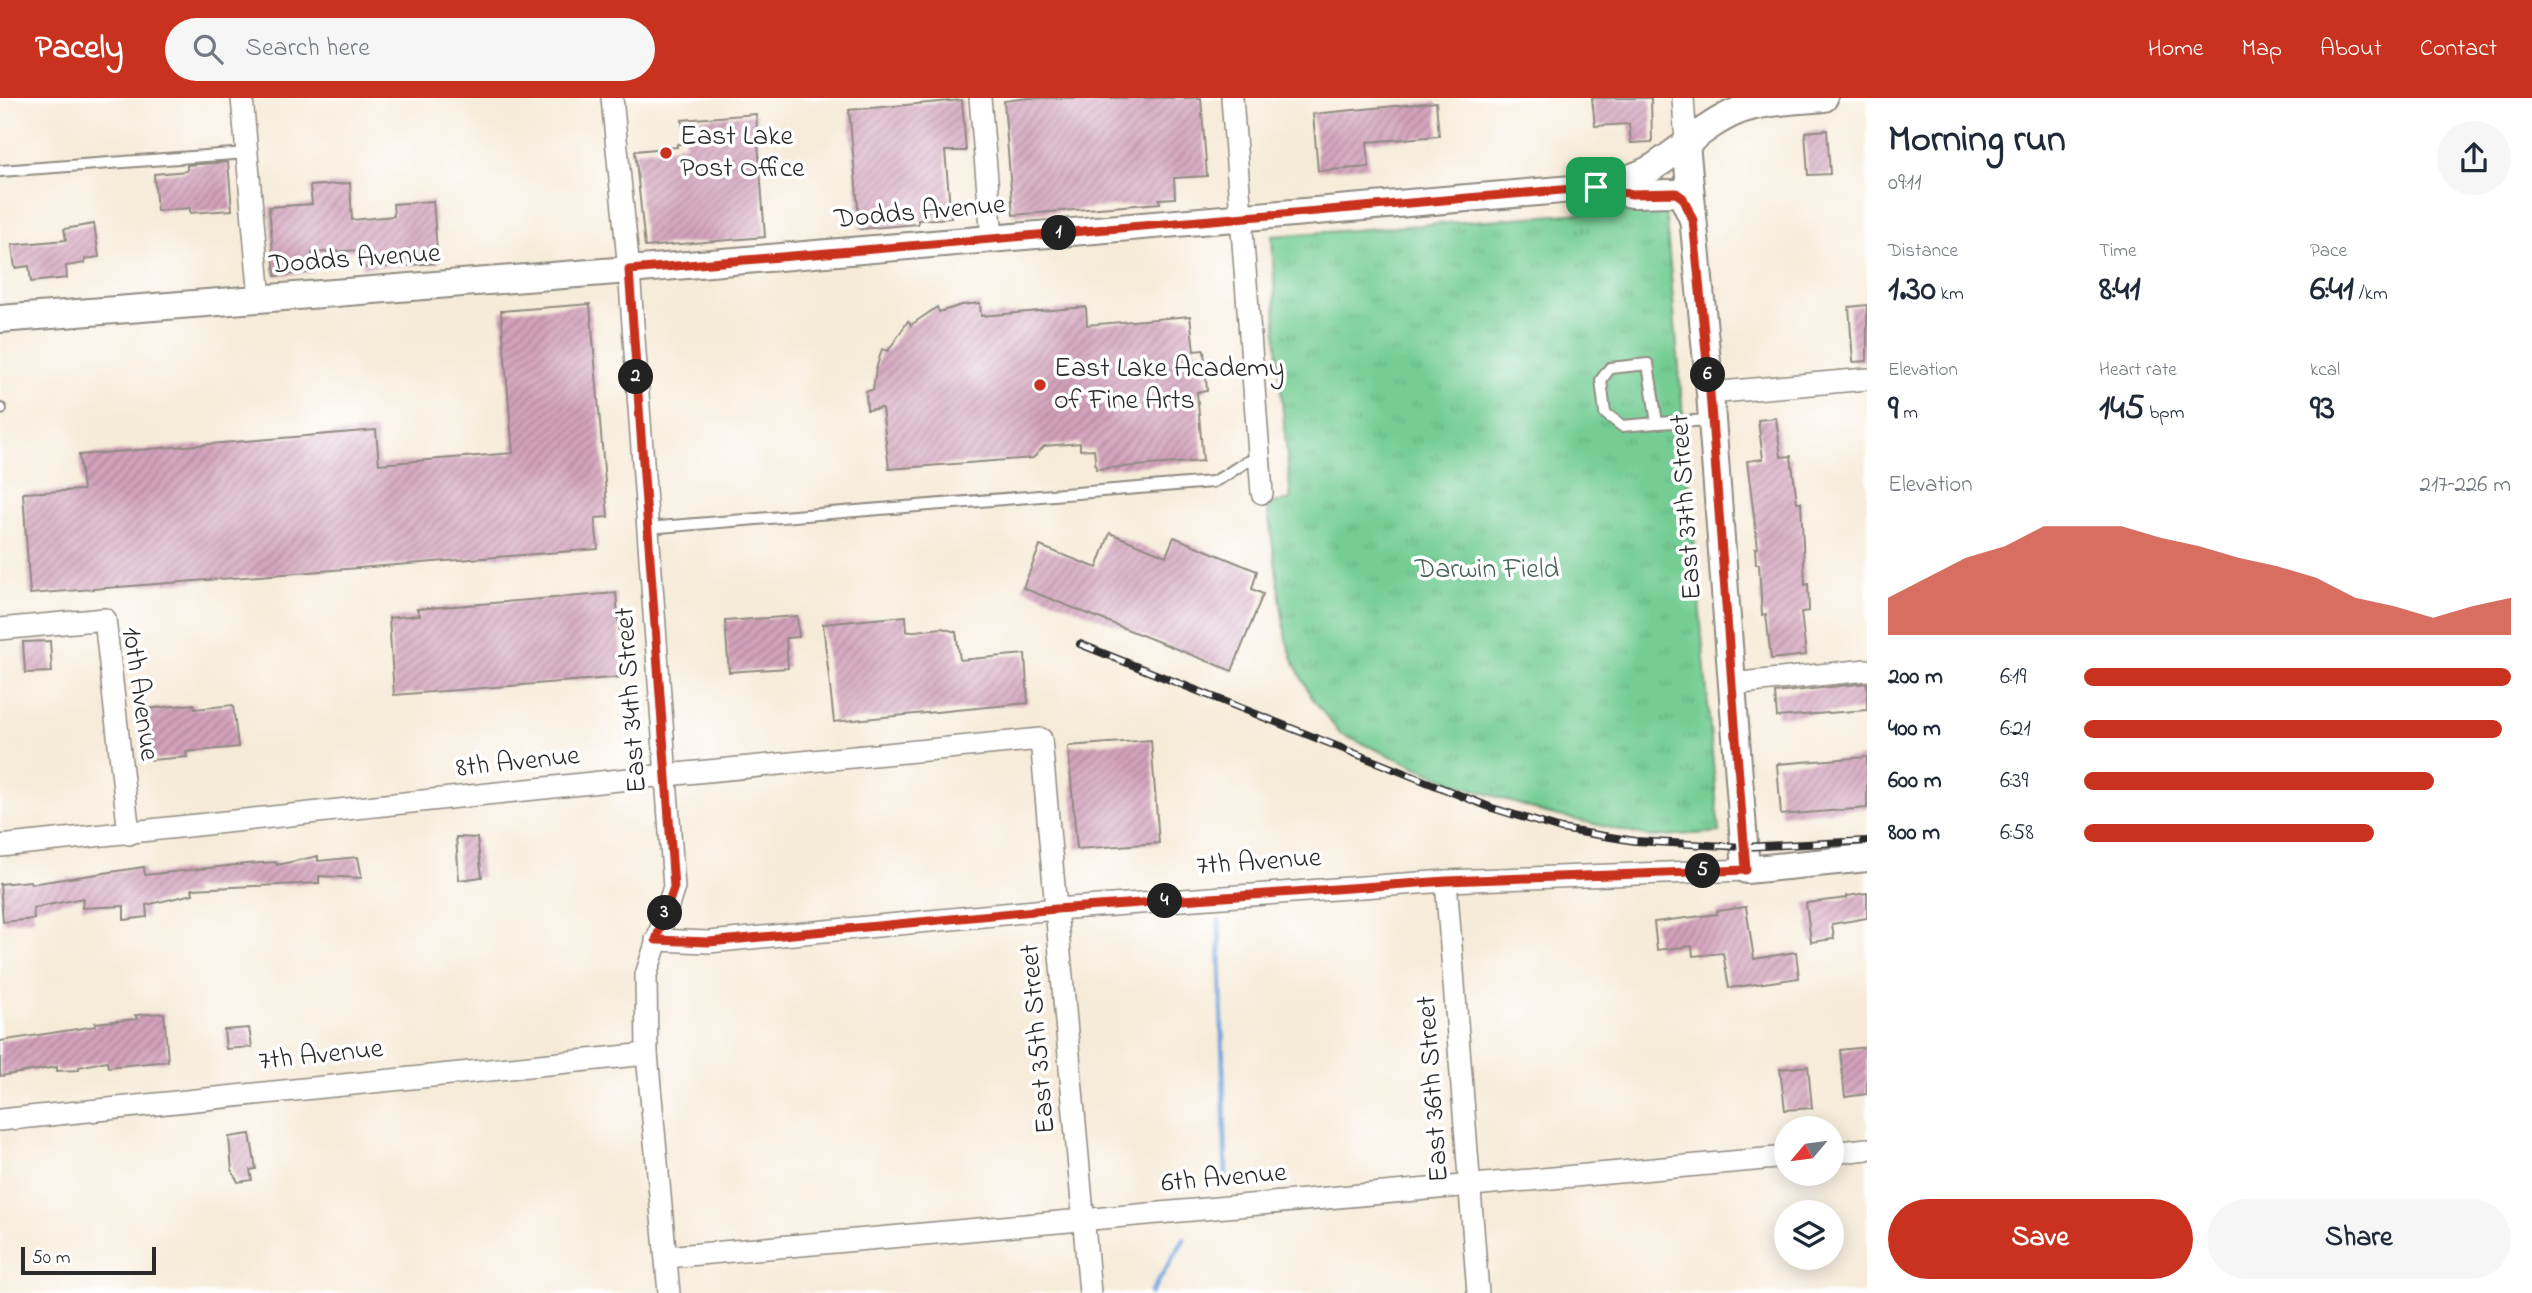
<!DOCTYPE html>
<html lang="en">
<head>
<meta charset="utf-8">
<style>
  body { margin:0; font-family:"Indie Flower",sans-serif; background:#f6f6f7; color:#1f2937; height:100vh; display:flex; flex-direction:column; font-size:26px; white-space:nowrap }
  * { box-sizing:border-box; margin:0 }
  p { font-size:23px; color:#747a83 }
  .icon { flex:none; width:38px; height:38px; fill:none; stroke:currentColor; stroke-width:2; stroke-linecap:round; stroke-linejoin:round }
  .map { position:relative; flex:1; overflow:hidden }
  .drawer { display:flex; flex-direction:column; background:#fff; width:665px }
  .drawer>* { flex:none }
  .needle { width:46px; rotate:241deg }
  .buttons { position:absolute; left:1774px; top:1018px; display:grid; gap:14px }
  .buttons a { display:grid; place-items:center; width:70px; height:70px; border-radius:50%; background:#fff; box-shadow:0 4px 18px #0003; font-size:35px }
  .scale { position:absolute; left:21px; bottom:18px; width:135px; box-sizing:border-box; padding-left:7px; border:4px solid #2b2b2b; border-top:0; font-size:19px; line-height:24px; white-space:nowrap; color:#2b2b2b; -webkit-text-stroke:5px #fff; paint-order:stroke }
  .pin { position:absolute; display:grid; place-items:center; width:60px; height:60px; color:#fff; margin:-30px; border-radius:14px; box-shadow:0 4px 10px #0006 }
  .km { position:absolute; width:35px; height:35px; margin:-18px; border-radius:50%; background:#222; color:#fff; font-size:19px; line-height:35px; text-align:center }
  .round { display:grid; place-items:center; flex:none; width:74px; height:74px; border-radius:37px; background:#f6f6f7 }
  .headline { display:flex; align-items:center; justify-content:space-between; height:119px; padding:0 21px }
  h1 { font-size:38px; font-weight:700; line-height:52px }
  .stats { display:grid; grid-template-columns:repeat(3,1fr); gap:10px; height:119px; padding:7px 21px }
  .stats div { display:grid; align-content:center }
  .stats b { font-size:35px; font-weight:700 }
  .stats small { font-size:19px; font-weight:400 }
  .stats p { font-size:19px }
  .chart { height:196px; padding:14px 21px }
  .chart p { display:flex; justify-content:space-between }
  .chart svg { width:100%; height:126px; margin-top:7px; fill:#c8321e; opacity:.7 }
  .cta { display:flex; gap:14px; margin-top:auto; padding:14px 21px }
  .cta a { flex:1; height:80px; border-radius:42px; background:#c8321e; color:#fff; font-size:28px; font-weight:700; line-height:80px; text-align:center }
  .cta a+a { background:#f6f6f7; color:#1f2937 }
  ul { padding:0 21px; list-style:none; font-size:23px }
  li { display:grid; grid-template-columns:112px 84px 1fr; align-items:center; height:52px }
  li i { height:18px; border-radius:9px; background:#c8321e }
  header { display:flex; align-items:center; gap:42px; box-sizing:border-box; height:98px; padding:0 35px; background:#c8321e; color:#fff }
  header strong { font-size:33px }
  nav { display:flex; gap:38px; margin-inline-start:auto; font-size:24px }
  .search { width:490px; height:63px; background:#f6f6f7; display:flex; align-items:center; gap:18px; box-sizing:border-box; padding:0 24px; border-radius:38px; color:#747a83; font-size:26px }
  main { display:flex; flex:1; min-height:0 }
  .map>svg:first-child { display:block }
</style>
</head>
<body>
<header>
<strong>Pacely</strong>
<div class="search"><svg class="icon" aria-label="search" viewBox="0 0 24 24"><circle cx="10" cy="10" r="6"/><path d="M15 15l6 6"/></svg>Search here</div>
<nav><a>Home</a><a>Map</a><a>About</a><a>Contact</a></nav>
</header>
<main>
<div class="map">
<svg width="1867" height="1195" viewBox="0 0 1867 1195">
  <defs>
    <pattern id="park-tufts" width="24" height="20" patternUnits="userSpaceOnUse" patternTransform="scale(1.75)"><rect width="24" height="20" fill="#74cd94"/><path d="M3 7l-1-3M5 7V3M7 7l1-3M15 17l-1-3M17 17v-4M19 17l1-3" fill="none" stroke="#65b080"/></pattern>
    <pattern id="building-hatch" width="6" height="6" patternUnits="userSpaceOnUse" patternTransform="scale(1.75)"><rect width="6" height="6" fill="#d3a2bb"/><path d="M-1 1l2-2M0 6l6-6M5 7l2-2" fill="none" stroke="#ab8498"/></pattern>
  </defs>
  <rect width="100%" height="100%" fill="#fff"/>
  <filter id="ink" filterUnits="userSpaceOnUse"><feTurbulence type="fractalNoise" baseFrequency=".0143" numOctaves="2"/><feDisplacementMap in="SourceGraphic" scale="14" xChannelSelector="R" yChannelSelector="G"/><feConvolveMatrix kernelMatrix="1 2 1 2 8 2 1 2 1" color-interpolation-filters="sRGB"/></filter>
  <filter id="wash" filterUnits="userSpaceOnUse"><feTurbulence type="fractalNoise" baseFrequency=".00686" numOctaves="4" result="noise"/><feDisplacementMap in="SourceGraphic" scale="28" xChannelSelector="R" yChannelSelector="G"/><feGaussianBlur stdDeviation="1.57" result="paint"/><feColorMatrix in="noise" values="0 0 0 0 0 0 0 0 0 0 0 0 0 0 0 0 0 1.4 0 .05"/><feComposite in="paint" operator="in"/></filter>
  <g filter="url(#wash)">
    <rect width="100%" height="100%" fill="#f6ebd8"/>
    <path fill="url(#park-tufts)" stroke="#507c60" stroke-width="2" d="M1665 109 1719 734 1650 739 1542 714 1449 683 1340 636 1312 600 1295 567 1286 541 1267 406 1291 402 1277 249 1272 138Z"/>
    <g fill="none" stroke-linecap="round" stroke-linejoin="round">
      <g stroke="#6da0d9" stroke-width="5">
        <path d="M1219 823 1226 1079 1222 1085"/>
        <path d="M1151 1195 1184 1141"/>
      </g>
    </g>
    <g id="blocks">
      <g fill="url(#building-hatch)">
        <path d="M1028 0H1201L1207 78 1174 80 1175 100 1159 101 1160 105 1013 117 1004 3Z"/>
        <path d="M1592 0H1651L1652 44 1631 45 1629 26 1595 28Z"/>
        <path d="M962 2 966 53H945L951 120 918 122V126L860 131 849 12Z"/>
        <path d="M1436 4 1439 38 1367 44 1369 69 1318 73 1313 16Z"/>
        <path d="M756 16 765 139 645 149 635 53 677 49V46H685L682 22Z"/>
        <path d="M1827 32 1830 76 1808 77 1805 34Z"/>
        <path d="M228 64 232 112 190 115V110L157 113 154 76 187 73V67Z"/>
        <path d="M350 85 352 122 394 118 393 106 433 103 438 165 362 170 361 152 312 155 313 174 275 178 269 109 312 106 310 88Z"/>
        <path d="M94 126 99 159 85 161V165L66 168 67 180 31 184 29 168 15 170 12 147 66 142 64 131Z"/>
        <path d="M980 205 981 218 1086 209 1087 227 1190 218 1194 253 1204 252 1207 293 1197 294 1203 363 1096 371 1094 351 1080 352V345L1044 348 1033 360 889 371 882 310 867 312 866 293 873 292 876 271 882 251 888 253 908 223 911 227 937 209 939 214 962 207Z"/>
        <path d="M590 206 608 419 595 420 598 451 30 496 23 395 83 392 79 357 376 332 379 366 513 355 501 213Z"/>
        <path d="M1867 207V263L1853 264 1849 209Z"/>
        <path d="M1776 320 1781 359 1791 358 1797 404H1801L1805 487 1808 486 1809 513 1801 514 1806 557 1771 561 1766 516 1762 517 1759 466H1756L1755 451 1758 450 1747 363 1763 361 1758 322Z"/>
        <path d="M1110 435 1166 458 1174 439 1257 473 1252 491 1263 496 1232 573 1023 490 1040 448 1097 470Z"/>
        <path d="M616 495 623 579 394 597 389 520 420 517 417 511Z"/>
        <path d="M797 518 799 539 786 540 788 570 729 574 725 523Z"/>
        <path d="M906 518 907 534 942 530 956 534 960 562 1025 556 1028 605 834 624 823 526Z"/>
        <path d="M50 543 52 574 25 575 23 544Z"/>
        <path d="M1867 585V612L1777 619 1775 595Z"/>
        <path d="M194 606 195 611 233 607 238 649 186 654 187 659 151 662 146 611Z"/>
        <path d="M1151 642 1159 745 1077 751 1068 648Z"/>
        <path d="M1867 659V710L1781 717 1777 666Z"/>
        <path d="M456 739 477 740 482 779 459 782Z"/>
        <path d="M318 758V763L358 759 362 780 319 778V785L192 791 193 796 146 807 147 819 124 822V808L82 810 83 800 33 810 34 821 3 824 0 786 30 783 31 786 144 769 145 777 246 766 276 764 277 767Z"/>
        <path d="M1867 795V820L1832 826 1834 841 1811 844 1806 805 1847 800V798Z"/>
        <path d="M1746 809 1754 861 1796 854 1799 880 1729 890 1723 855 1693 858 1692 848 1657 852 1654 824 1717 816V813Z"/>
        <path d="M164 915 168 963 108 969 107 963 79 969V972L57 973V969L0 978V943L96 928 95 925 138 921 135 917Z"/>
        <path d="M249 930 252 949 226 951 224 932Z"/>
        <path d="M1867 949V996L1845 999 1840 952Z"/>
        <path d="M1808 968 1812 1010 1785 1012 1780 971Z"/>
        <path d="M250 1036 256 1071 250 1072 252 1082 238 1084 232 1073 229 1039Z"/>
      </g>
    </g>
  </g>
  <g filter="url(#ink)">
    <use href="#blocks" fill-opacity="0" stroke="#908b82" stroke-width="2"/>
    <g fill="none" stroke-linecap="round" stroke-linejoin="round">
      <defs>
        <g id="service">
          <path d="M0 73 247 55"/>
          <path d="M0 311H1"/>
          <path d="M1657 325 1622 328 1605 315 1601 282 1610 270 1648 266 1657 325 1712 322"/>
          <path d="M647 430 1212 384C1233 376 1237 365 1259 360"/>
        </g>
        <g id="minor">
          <path d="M242 0 260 201"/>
          <path d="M612 0 629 172 674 789 646 877 647 956 669 1195"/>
          <path d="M980 0 992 140"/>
          <path d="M1232 0 1262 395"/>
          <path d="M1683 0 1686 46"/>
          <path d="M1710 295 1867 281"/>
          <path d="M0 531 105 521 129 736"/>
          <path d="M1731 586 1867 572"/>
          <path d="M0 748 666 677 1041 641 1090 1195"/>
          <path d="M1446 783 1478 1195"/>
          <path d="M656 842 709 844 1056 811 1446 783 1746 772"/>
          <path d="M0 1022 647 956"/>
          <path d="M1832 1055 1867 1051"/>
          <path d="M666 1159 1787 1059"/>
        </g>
        <g id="tertiary">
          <path d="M1686 46 1710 295 1746 772 1867 760"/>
          <path d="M1608 91 1632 96 1676 95 1683 100 1692 119"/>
          <path d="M0 221 629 172 1596 89C1616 84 1635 80 1652 70 1681 52 1706 26 1738 13 1765 3 1796 3 1824 0"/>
        </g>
      </defs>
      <use href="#service" stroke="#908b82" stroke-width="14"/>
      <use href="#minor" stroke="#908b82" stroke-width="24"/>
      <use href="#tertiary" stroke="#908b82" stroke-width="30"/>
      <use href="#service" stroke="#fff" stroke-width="10"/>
      <use href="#minor" stroke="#fff" stroke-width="21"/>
      <use href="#tertiary" stroke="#fff" stroke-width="26"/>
      <defs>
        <path id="rail" d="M1080 546 1492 710 1561 731 1635 743 1744 749 1867 743"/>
      </defs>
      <use href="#rail" stroke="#2b2b2b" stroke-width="8"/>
      <use href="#rail" stroke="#fff" stroke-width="5" stroke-dasharray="16" stroke-linecap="butt"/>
    </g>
  </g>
  <g fill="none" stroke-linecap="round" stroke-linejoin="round" filter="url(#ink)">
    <defs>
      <path id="route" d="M1596 89 1632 96 1676 95 1683 100 1693 122 1710 295 1746 772 1446 783 1056 811 709 844 656 842 674 789 629 172Z"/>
    </defs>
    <use href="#route" stroke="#fff" stroke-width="14"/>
    <use href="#route" stroke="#c8321e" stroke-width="9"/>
  </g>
  <g fill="#c8321e" stroke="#fff" stroke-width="2.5">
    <circle cx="666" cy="55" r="7"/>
    <circle cx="1040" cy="287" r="7"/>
  </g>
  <g text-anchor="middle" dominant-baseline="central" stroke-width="7" stroke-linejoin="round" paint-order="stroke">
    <g font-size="28" fill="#2b2b2b" stroke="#fff" text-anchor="start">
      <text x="680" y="39">East Lake<tspan x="680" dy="32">Post Office</tspan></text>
      <text x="1054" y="271">East Lake Academy<tspan x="1054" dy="32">of Fine Arts</tspan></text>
    </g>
    <g font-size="28" fill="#2b2b2b" stroke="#fff">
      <text transform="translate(920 115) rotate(-5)">Dodds Avenue</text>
      <text transform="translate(355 162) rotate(-4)">Dodds Avenue</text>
      <text transform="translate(1687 409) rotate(-94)">East 37th Street</text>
      <text transform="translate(139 596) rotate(82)">10th Avenue</text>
      <text transform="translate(632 602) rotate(-94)">East 34th Street</text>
      <text transform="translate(518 665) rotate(-6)">8th Avenue</text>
      <text transform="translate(1259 765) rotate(-4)">7th Avenue</text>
      <text transform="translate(1039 941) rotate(-95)">East 35th Street</text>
      <text transform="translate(321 958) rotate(-6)">7th Avenue</text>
      <text transform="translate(1434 991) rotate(-94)">East 36th Street</text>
      <text transform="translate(1224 1081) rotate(-5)">6th Avenue</text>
    </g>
    <g font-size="28" fill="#456450" stroke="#fff">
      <text x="1487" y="472">Darwin Field</text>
    </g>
  </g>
</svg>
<div class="buttons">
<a><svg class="needle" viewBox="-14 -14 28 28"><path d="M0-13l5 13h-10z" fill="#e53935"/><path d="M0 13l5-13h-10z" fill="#747a83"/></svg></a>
<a><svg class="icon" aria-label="layers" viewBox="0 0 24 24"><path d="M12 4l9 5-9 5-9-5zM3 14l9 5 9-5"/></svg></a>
</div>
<div class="scale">50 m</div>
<div class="pin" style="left:1596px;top:89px;background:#1e9e55"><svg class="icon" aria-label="arrive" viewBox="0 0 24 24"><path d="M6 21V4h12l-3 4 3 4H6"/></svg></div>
<b class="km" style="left:1059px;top:135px">1</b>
<b class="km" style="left:636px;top:279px">2</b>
<b class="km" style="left:665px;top:815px">3</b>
<b class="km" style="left:1165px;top:803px">4</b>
<b class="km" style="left:1703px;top:773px">5</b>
<b class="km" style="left:1708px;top:277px">6</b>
</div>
<section class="drawer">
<div class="headline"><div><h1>Morning run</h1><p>09:11</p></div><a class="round"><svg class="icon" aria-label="share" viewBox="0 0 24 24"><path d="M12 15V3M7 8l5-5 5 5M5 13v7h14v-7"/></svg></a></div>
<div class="stats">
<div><p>Distance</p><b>1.30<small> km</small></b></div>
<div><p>Time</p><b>8:41</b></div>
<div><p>Pace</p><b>6:41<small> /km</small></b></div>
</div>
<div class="stats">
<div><p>Elevation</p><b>9<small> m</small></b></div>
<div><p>Heart rate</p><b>145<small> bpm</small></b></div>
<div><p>kcal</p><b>93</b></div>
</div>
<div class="chart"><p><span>Elevation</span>217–226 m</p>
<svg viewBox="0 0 160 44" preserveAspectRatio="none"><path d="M0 44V31L10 24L20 17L30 13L40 6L50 6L60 6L70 10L80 13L90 17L100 20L110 24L120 31L130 34L140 38L150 34L160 31V44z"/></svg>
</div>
<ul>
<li><b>200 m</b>6:19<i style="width:100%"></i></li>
<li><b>400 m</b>6:21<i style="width:98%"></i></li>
<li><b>600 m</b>6:39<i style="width:82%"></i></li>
<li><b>800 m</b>6:58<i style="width:68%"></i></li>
</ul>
<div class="cta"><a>Save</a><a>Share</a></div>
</section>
</main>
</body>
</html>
